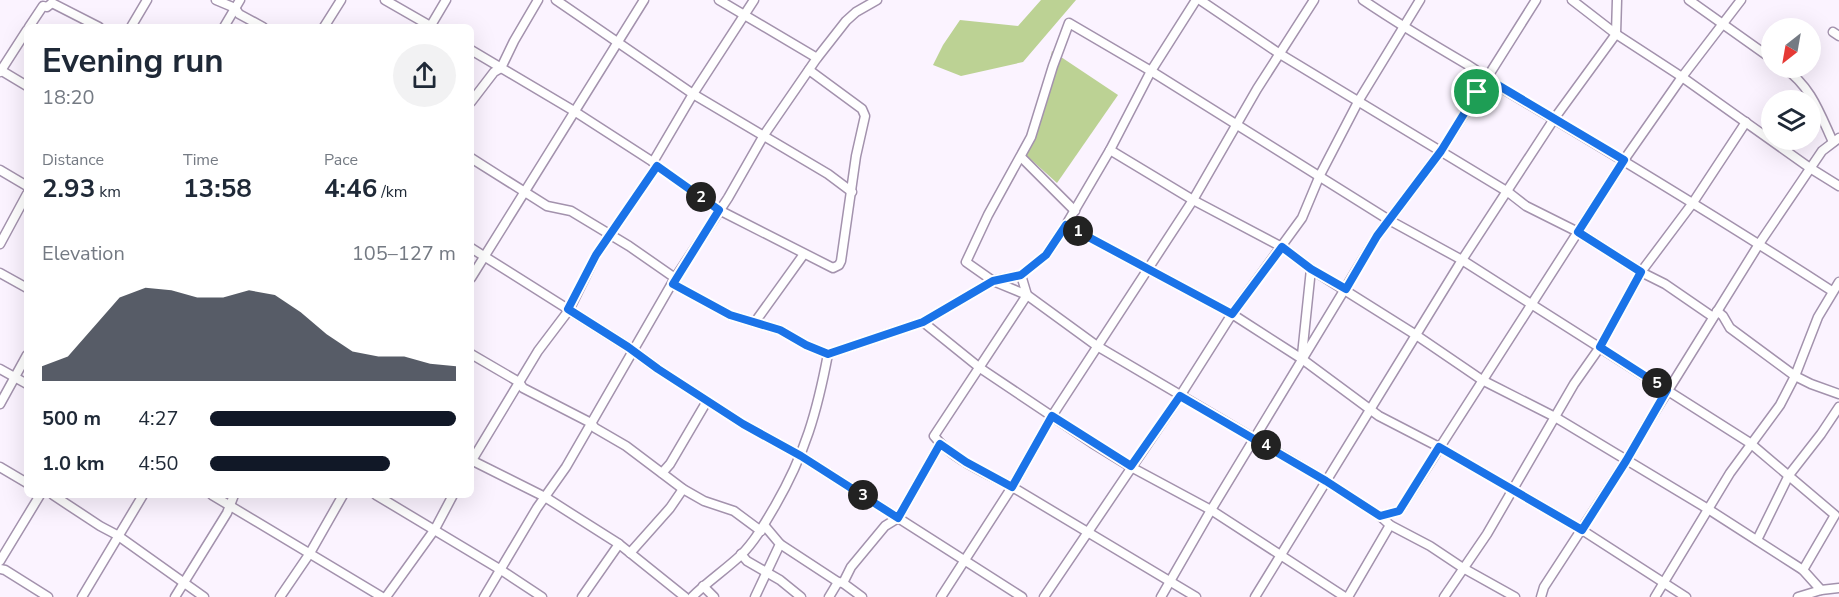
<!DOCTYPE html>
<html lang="en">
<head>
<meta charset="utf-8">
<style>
  body { margin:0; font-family:"Nunito Sans",sans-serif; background:#f2f2f3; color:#1f2937; height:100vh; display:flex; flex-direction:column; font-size:22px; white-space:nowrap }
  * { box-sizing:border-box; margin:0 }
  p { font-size:20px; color:#747a83 }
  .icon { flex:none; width:33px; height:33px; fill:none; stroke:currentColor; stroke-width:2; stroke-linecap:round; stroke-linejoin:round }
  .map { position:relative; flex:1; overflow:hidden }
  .drawer { position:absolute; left:24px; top:24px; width:450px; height:474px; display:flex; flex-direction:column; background:#fff; border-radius:9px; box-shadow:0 6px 24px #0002 }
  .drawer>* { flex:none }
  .needle { width:39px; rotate:211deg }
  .fabs { position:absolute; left:1761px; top:18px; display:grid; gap:12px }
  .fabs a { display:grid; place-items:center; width:60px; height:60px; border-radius:50%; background:#fff; box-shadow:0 6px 24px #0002; font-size:30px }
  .pin { position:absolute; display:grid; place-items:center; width:51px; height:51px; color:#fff; margin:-26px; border:3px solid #fff; border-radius:50%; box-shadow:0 2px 6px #0007 }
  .km { position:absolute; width:30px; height:30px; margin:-15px; border-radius:50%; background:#222; color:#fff; font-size:16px; line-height:30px; text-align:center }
  .round { display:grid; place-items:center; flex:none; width:63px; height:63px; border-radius:32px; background:#f2f2f3 }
  .head { display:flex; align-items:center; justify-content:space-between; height:102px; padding:0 18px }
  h1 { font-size:33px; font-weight:700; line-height:45px }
  .stats { display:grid; grid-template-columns:repeat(3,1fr); gap:9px; height:102px; padding:6px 18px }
  .stats div { display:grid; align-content:center }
  .stats b { font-size:26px; font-weight:700 }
  .stats small { font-size:16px; font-weight:400 }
  .stats p { font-size:16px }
  .chart { height:168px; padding:12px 18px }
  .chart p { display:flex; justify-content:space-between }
  .chart svg { width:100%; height:108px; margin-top:6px; fill:#111827; opacity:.7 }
  ul { padding:0 18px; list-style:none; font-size:20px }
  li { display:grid; grid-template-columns:96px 72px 1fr; align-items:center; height:45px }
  li i { height:15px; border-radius:8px; background:#111827 }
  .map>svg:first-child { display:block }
</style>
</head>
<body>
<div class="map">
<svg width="1839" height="597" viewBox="0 0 1839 597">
  <rect width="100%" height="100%" fill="#fbf3ff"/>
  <g fill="#bcd294">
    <path d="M1041 0H1076L1023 62 961 76 933 65 943 45 960 20 1018 26Z"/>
    <path d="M1052 51 1118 95 1057 183 1026 155Z"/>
  </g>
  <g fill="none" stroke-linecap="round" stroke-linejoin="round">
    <defs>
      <g id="minor">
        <path d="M216 0 235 8 239 14 263 27"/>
        <path d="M385 0 432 27"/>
        <path d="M556 0 693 94 828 174 852 192"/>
        <path d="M719 0 817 58"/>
        <path d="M1200 0 1280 54 1508 192 1526 206 1578 232 1641 272 1665 284 1713 317"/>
        <path d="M1363 0C1397 23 1432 44 1468 65 1478 71 1487 79 1498 86 1610 152 1722 220 1832 291"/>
        <path d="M1572 0 1616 34 1682 77 1810 168 1839 186"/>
        <path d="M1689 0 1772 59"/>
        <path d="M52 3 99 27"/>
        <path d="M29 27 43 6 47 7 52 3"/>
        <path d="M131 27 147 0"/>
        <path d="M224 27 240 0"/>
        <path d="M324 27 341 0"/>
        <path d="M430 27 446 0"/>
        <path d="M1833 32 1839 36"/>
        <path d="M471 50 574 111 653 162 657 166 719 210 833 268 839 265 841 261 856 156 865 116 862 109 809 70"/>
        <path d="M1784 68C1811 86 1820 114 1833 142"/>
        <path d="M2 71 27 86"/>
        <path d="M0 72 27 30"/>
        <path d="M471 102 494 72 501 68 514 41 538 0"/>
        <path d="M1110 150 1193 200 1282 247 1311 269 1416 335 1482 380 1555 417 1708 509 1803 570 1821 590"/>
        <path d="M1021 157 1075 211"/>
        <path d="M471 158 547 206 571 211 629 246 675 278"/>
        <path d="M653 162 693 94 754 0"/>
        <path d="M0 170 27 186"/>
        <path d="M1066 225 1232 314 1302 359 1379 416 1439 447 1582 530 1686 597"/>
        <path d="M0 244 27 194"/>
        <path d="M471 248 628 347 658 369 743 424 801 456 1022 597"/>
        <path d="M0 273 27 288"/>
        <path d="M1021 275 1027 295 934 436C954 461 987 473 1014 488 1075 524 1135 561 1196 597"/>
        <path d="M471 278 644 0"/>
        <path d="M673 284 730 315 780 330 806 345 828 354 923 322 993 281 1021 275 1046 255 1066 225 1110 150 1151 71 1196 0"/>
        <path d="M1717 311 1723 316 1730 328 1795 376 1811 384 1839 394"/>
        <path d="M755 322 804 254"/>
        <path d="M923 322 980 368 1092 443 1131 467 1211 510 1345 597"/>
        <path d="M471 354 519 382 523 388 591 423 595 428 626 446 683 489 704 501 734 511 761 531"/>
        <path d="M1302 355 1311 269"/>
        <path d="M0 369 27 384"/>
        <path d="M0 404 27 355"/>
        <path d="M471 460 545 497 619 544 685 597"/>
        <path d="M471 462 538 351 569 310 596 255 657 166"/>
        <path d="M0 467 27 483"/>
        <path d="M662 473 670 464 707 401"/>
        <path d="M53 495 100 526 117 535 204 597"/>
        <path d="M212 495 382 597"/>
        <path d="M376 495 501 570 542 597"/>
        <path d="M1380 516 1399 511 1624 160 1682 77 1741 0"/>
        <path d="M1757 540 1789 475 1821 434 1839 407"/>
        <path d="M780 544 838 582 843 583 862 597"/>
        <path d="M630 553 670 508 683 489"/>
        <path d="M741 554 747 561 780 580 801 597"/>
        <path d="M0 561 40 495"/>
        <path d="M0 569 5 570 48 597"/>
        <path d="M843 583 851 567 885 526 898 518 940 444"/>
        <path d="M703 586 714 597"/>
        <path d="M82 597 143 495"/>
        <path d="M175 597 227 513 234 495"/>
        <path d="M280 597 310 553 343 495"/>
        <path d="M386 597 435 529 453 495"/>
        <path d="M484 597 537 508 566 467 675 278 728 198 764 135 817 58 846 21 856 12 877 0"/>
        <path d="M582 597 619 544"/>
        <path d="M692 597C707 582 725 570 741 555 755 541 765 523 775 506 805 454 817 412 828 354"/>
        <path d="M755 597 780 544 764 525"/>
        <path d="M829 597 838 582"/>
        <path d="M941 597 1012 487 1052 416 1193 200 1257 89 1314 0"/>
        <path d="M1044 597 1180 396 1232 314 1302 218 1320 175 1359 100 1420 0"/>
        <path d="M1161 597 1211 510 1377 236 1441 151 1536 0"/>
        <path d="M1255 597 1462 260 1554 119 1616 34 1617 0"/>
        <path d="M1348 597 1390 525"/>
        <path d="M1444 597 1487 534 1574 384 1600 347 1641 272 1692 204 1746 122"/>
        <path d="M1515 597 1463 568 1430 546 1390 525 1380 516 1326 481 1097 346 1027 295 993 281 966 262 988 215 1031 137 1053 66 1069 23 1151 71 1389 220 1462 260 1750 443 1835 515 1803 570"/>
        <path d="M1541 597 1544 587 1626 461 1646 426 1759 244 1822 151 1839 138"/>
        <path d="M1655 597 1730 473 1780 405 1795 376 1818 317 1839 282"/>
        <path d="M1798 597 1821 590 1839 588"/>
      </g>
    </defs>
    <use href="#minor" stroke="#a392ad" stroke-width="11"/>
    <use href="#minor" stroke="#fff" stroke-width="8"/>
  </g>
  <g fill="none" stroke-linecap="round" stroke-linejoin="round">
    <defs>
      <path id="route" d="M1486 78 1624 160 1578 232 1641 272 1600 347 1667 390 1626 461 1582 530 1439 447 1399 511 1380 516 1326 481 1180 396 1131 466 1052 416 1012 487 966 462 940 444 898 518 801 456 743 424 658 369 628 347 568 309 596 255 657 166 719 210 673 284 730 315 780 330 806 345 828 354 923 322 993 281 1021 275 1046 255 1066 225 1232 314 1282 247 1311 269 1346 289 1377 236 1441 151Z"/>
    </defs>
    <use href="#route" stroke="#fff" stroke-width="12"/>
    <use href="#route" stroke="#1a73e8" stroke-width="8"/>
  </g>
</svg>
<div class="fabs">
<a><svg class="needle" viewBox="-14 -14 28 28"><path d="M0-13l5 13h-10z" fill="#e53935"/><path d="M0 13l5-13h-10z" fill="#747a83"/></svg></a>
<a><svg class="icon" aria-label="layers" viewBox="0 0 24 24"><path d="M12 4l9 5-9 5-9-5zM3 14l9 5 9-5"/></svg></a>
</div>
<div class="pin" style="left:1477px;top:92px;background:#1e9e55"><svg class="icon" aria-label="arrive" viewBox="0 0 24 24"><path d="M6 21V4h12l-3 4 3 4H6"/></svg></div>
<b class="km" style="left:1078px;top:231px">1</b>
<b class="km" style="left:701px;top:197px">2</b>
<b class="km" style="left:863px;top:495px">3</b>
<b class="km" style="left:1266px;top:445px">4</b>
<b class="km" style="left:1657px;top:383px">5</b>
<section class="drawer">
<div class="head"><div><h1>Evening run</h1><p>18:20</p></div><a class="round"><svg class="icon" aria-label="share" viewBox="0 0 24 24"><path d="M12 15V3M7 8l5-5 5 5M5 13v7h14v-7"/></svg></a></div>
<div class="stats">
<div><p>Distance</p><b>2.93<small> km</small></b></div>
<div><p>Time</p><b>13:58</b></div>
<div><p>Pace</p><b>4:46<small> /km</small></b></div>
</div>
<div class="chart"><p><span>Elevation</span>105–127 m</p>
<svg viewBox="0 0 160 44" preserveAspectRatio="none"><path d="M0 44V38L10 34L20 22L30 10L40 6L50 7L60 10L70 10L80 7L90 9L100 16L110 25L120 32L130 34L140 34L150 37L160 38V44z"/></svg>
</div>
<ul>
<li><b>500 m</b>4:27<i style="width:100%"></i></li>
<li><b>1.0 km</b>4:50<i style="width:73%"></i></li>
</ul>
</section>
</div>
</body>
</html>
